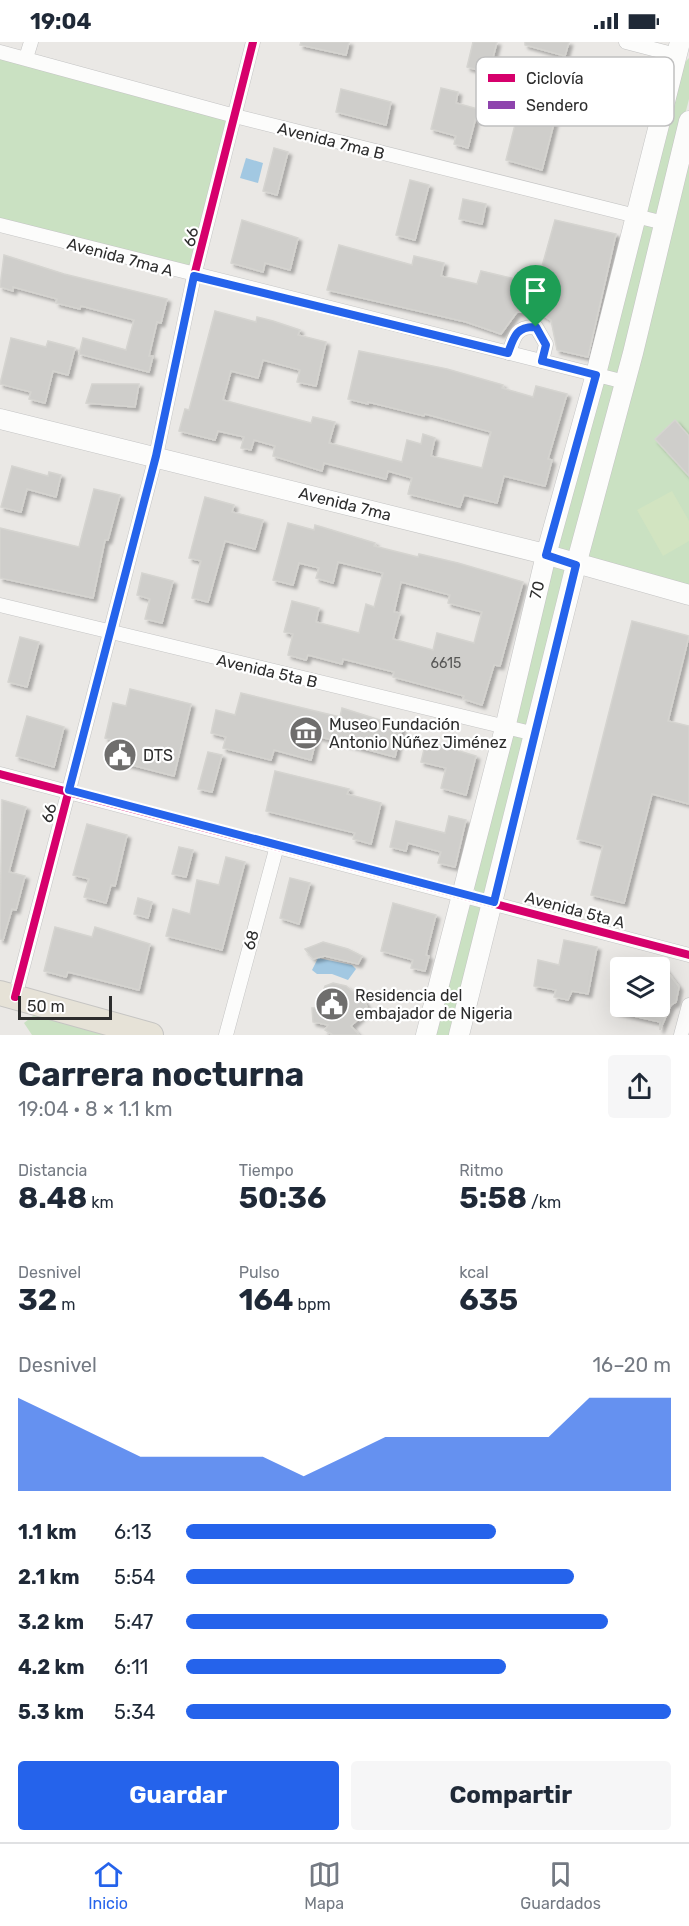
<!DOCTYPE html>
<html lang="es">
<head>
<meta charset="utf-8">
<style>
  body { margin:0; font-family:Rubik,sans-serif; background:#f6f6f7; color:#1f2937; height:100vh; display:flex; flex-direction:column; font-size:22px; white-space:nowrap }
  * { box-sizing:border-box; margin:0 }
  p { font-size:20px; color:#747a83 }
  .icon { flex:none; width:33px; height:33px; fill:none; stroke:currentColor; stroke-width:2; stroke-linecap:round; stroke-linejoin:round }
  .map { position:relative; height:993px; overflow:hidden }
  .panel { display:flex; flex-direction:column; background:#fff; flex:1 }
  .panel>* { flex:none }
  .fabs { position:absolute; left:610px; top:915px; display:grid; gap:12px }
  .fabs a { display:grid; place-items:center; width:60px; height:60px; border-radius:6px; background:#fff; box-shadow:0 6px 24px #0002; font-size:30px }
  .scale { position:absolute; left:18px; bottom:15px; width:94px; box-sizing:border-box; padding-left:6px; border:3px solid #2d2d2d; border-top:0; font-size:16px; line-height:21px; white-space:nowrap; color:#2d2d2d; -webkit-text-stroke:4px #fff; paint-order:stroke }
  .pin { position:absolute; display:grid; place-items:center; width:51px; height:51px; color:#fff; margin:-62px -26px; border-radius:50% 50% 50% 0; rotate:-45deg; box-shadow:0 0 6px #0007 }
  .pin .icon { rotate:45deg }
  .round { display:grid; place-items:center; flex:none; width:63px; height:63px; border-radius:6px; background:#f6f6f7 }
  .headline { display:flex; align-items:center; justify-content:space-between; height:102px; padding:0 18px }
  h1 { font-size:33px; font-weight:700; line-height:45px }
  .figures { display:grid; grid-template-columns:repeat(3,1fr); gap:9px; height:102px; padding:6px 18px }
  .figures div { display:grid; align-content:center }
  .figures b { font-size:30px; font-weight:700 }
  .figures small { font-size:16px; font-weight:400 }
  .figures p { font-size:16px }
  .chart { height:168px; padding:12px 18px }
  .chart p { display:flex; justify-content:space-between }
  .chart svg { width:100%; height:108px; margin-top:6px; fill:#2563eb; opacity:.7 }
  .primary-button { display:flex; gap:12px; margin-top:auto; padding:12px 18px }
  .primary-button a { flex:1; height:69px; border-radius:6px; background:#2563eb; color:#fff; font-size:24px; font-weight:700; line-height:69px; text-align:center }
  .primary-button a+a { background:#f6f6f7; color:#1f2937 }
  ul { padding:0 18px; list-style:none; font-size:20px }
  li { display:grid; grid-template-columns:96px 72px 1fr; align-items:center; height:45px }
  li i { height:15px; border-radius:8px; background:#2563eb }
  .status { display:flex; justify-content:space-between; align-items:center; height:42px; padding:0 30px; background:#fff; direction:ltr }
  .status svg { height:16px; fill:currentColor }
  .menu { display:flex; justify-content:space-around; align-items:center; height:84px; border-top:2px solid #e0e1e3; background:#fff; font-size:16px; color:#747a83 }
  .menu a { display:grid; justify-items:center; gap:3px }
  .menu .selected { color:#2563eb }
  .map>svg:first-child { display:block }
</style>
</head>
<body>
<div class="status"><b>19:04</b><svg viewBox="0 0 49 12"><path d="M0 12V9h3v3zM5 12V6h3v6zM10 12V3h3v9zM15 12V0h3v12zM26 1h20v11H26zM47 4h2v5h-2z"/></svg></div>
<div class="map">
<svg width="689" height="993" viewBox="0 0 689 993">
  <defs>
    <filter id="shadow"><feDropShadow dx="3.5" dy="3.5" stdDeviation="1.5" flood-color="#0004"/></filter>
  </defs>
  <rect width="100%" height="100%" fill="#eae8e5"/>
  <g fill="#cae1c2">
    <path d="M0 10 235 74 194 234 0 183Z"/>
    <path d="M689 16V57L620 330 609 336 614 346 490 848 478 855 485 863 453 993H435L470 862 478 855 472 842 640 186 649 178 644 167 681 24Z"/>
    <path d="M689 78V553L585 525Z"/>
    <path d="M38 970 131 993H32L24 981Z"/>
  </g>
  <path fill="#d2e4c1" d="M672 449 689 479V499L663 514 637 468Z"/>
  <g fill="#a2c8e2">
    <path d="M246 116 263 121 258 141 240 136Z"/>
    <path d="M318 916 352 923 356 927 348 938 332 932H317L312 928Z"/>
  </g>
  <g fill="#cfcecb" stroke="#d5d4d0" stroke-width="1.5" fill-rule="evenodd" filter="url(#shadow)">
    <path d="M301 0H349L346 13 300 3Z"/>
    <path d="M473 0H497L489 31 467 25Z"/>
    <path d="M525 0H569L565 14 525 3Z"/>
    <path d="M441 46 458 50 456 61 478 67 468 106 454 102 456 94 431 87Z"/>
    <path d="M341 47 391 60 386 83 336 70Z"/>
    <path d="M520 63 556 73 542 128 506 118Z"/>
    <path d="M274 106 288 110 277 153 263 149Z"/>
    <path d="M410 138 429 143 415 198 396 193Z"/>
    <path d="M463 157 486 162 482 182 459 177Z"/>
    <path d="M242 178 298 196 290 228 265 221 263 230 231 221Z"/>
    <path d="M555 178 616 192 588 315 557 308 551 278 539 271 517 270 501 292 466 280 327 248 339 203 412 223 414 214 444 221 441 234 477 242 481 229 537 242Z"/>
    <path d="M4 213 64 232 167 257 161 281 157 280 149 314H153L149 330 79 312 83 296 126 308 134 278 81 264 80 267 56 261 57 257 13 245V249L0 245Z"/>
    <path d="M215 269 256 280 257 275 273 279 300 288 298 293 326 300 316 344 297 340 300 328 263 318 258 336 231 329 223 358 311 381 313 375 335 380 329 401 402 420 407 398 421 402 423 392 435 396 431 414 482 426 491 390 425 372 424 374 368 360V362L348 357 359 309 447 327 503 343 502 346 533 355 536 344 567 352 548 417 552 418 545 444 504 434 497 461 464 453 460 465 408 452 412 436 388 429 386 437 324 421 322 429 273 414 275 404 254 398 251 408 241 406 244 395 218 389 215 398 179 389 185 367 189 368Z"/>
    <path d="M11 296 46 305 48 299 75 306 68 333 53 329 45 361 29 357 31 350 0 342Z"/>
    <path d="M92 342H139L135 365 86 361Z"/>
    <path d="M675 378 689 394V434L655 397Z"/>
    <path d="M12 424 48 434 49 430 61 433 56 455 27 447 21 470 1 465Z"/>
    <path d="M94 447 120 453 108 498H105L93 556 0 536V486L79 505Z"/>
    <path d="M205 455 234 463 232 470 263 478 255 507 225 499 208 560 192 556 201 519 189 516Z"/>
    <path d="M288 481 314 488 315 483 375 501 374 504 418 515 419 512 458 521 523 540 500 624 494 623 482 663 463 657 464 654 393 635 394 630 343 617 342 622 308 613 306 618 288 613 293 592 284 590 292 559 319 566 316 580 359 591 366 562 374 565 383 531 338 520 333 541 316 536 319 526 299 521 293 543 273 538ZM401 540 450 553 448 561 482 570 474 601 437 591 433 608 393 597 400 571 394 570Z"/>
    <path d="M142 531 173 539 162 581 145 577 150 557 137 553Z"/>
    <path d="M632 579 689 594 668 679 689 684V762L652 752 624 861 591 853 603 804 577 797Z"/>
    <path d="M20 595 39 600 27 645 8 640Z"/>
    <path d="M130 647 191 662 174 734 112 718 116 699 105 696 113 661 126 664Z"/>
    <path d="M241 651 340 675 342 666 402 685 395 715 317 694 311 718 274 708 271 718 223 706 226 695 211 691 216 668 235 673Z"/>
    <path d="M27 674 64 685 54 725 16 714Z"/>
    <path d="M426 699 476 714 466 753 441 746 446 726 421 720Z"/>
    <path d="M208 710 222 713 212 750 198 747Z"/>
    <path d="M275 729 349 747 347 752 381 761 371 802 353 797 355 791 266 769Z"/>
    <path d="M2 758 26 765 9 830 25 834 16 868 12 867 3 898 0 897Z"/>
    <path d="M449 774 466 778 455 825 438 821 441 810 408 801 406 809 390 805 396 779 445 791Z"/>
    <path d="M87 782 127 793 115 844 111 843 106 861 84 855 89 837 73 833Z"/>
    <path d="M179 805 193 808 186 835 172 832Z"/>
    <path d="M226 815 245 820 222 908 166 894 173 867 190 872 197 838 219 843Z"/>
    <path d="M290 836 310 841 299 882 280 876Z"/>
    <path d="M138 856 152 860 148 876 134 872Z"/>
    <path d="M393 861 436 873 426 913 429 914 425 929 411 926 413 918 381 909Z"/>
    <path d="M55 885 92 895 95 885 150 902 139 948 68 930 66 935 44 929Z"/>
    <path d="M564 898 597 905 588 952 572 949 568 958 554 955 556 948 534 944 538 918 559 923Z"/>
    <path d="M323 900 348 907 362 914 358 922 325 914 313 917 305 907Z"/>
    <path d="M660 920 679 945 676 960 671 963 660 988V980L612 969 613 964H660Z"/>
    <path d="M333 941 346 944 365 960 368 968 351 984 359 993H333L325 988 328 983 313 980 312 966H317L325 944Z"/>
  </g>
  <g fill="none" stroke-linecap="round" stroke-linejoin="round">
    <defs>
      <g id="minor">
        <path d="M626 0 676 13"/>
        <path d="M0 10 235 74 664 181"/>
        <path d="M26 16 31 0"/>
        <path d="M0 183 625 340"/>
        <path d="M509 311C514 295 516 284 536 285L546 302 542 319"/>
        <path d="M0 563 535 692"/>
        <path d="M0 732 689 913"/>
        <path d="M15 955 156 414 194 234 253 0"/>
        <path d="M226 993 277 804"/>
        <path d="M681 993 689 963"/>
      </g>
      <g id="secondary">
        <path d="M0 377 537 510 689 553"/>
        <path d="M426 993 505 686 546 513 596 332 680 0"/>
        <path d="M459 993 576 523 633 311 689 79"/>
      </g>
      <path id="trunk" d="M0 951 151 993"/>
    </defs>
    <use href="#minor" stroke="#c4c4c4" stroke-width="15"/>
    <use href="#secondary" stroke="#c4c4c4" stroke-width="21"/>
    <use href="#trunk" stroke="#c6c5c3" stroke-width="26"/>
    <use href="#minor" stroke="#fcfcfb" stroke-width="14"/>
    <use href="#secondary" stroke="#fcfcfb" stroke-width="20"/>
    <use href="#trunk" stroke="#e6e2d7" stroke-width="24"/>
    <path stroke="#8e44ad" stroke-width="6" stroke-dasharray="12 6" stroke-linecap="butt" d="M509 311C514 295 516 284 536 285L546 302 542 319"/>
    <defs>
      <g id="cycleway">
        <path d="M0 732 689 913"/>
        <path d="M15 955 156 414 194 234 253 0"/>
      </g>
    </defs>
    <use href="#cycleway" stroke="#fff" stroke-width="11"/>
    <use href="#cycleway" stroke="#d6006c" stroke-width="8"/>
  </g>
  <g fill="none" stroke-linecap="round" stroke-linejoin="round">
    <defs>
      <path id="route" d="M194 234 508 311C514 295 516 284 536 285L546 303 542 319 596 333 546 513 576 523 494 860 69 748 156 414Z"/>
    </defs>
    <use href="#route" stroke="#fff" stroke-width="12"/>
    <use href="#route" stroke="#2563eb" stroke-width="8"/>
  </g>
  <defs>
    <symbol id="museum-disc" viewBox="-11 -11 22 22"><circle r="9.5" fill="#6f6e6d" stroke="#fff"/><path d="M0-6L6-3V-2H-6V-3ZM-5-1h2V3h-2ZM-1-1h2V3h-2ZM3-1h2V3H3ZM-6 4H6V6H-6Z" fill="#fff"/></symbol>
    <symbol id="civic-disc" viewBox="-11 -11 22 22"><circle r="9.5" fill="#6f6e6d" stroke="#fff"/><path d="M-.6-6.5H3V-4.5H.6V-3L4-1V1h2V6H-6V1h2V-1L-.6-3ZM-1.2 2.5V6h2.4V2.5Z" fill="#fff"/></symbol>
  </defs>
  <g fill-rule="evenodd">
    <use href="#museum-disc" x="287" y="672" width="38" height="38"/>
    <use href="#civic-disc" x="101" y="694" width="38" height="38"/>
    <use href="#civic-disc" x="313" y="943" width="38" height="38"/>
  </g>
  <g text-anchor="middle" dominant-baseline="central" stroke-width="4.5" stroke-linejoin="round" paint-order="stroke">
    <g font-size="14" fill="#575756">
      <text x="446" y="621">6615</text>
    </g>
    <g font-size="16" fill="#2d2d2d" stroke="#fff">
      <text transform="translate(331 99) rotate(14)">Avenida 7ma B</text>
      <text transform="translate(191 195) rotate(-76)">66</text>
      <text transform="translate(120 215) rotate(15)">Avenida 7ma A</text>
      <text transform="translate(345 462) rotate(14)">Avenida 7ma</text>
      <text transform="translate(537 548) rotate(-77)">70</text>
      <text transform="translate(267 629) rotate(13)">Avenida 5ta B</text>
      <text transform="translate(49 771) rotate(-75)">66</text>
      <text transform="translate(575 868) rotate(15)">Avenida 5ta A</text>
      <text transform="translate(251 898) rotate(-75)">68</text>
    </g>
    <g font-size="16" fill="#2d2d2d" stroke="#fff" text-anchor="start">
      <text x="329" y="682">Museo Fundación<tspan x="329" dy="18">Antonio Núñez Jiménez</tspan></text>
      <text x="143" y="713">DTS</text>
      <text x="355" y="953">Residencia del<tspan x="355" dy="18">embajador de Nigeria</tspan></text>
    </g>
  </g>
  <rect x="476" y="15" width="198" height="69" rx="9" fill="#fff" stroke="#c0c0c0" stroke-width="1.5"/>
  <rect x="488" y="32" width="27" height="8" fill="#d6006c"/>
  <rect x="488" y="59" width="27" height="8" fill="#8e44ad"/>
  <g font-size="16" fill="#2d2d2d">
    <text x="526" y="42">Ciclovía</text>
    <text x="526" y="69">Sendero</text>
  </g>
</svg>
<div class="fabs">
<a><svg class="icon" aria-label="layers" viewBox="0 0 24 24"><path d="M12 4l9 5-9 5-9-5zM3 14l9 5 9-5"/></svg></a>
</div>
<div class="scale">50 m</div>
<div class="pin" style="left:536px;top:285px;background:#1e9e55"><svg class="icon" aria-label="arrive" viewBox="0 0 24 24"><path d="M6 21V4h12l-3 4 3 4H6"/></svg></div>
</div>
<section class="panel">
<div class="headline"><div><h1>Carrera nocturna</h1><p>19:04 · 8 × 1.1 km</p></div><a class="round"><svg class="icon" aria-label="share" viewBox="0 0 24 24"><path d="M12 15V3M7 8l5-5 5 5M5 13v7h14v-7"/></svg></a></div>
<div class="figures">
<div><p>Distancia</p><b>8.48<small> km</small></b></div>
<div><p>Tiempo</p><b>50:36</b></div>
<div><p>Ritmo</p><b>5:58<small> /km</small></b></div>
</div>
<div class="figures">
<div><p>Desnivel</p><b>32<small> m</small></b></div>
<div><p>Pulso</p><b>164<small> bpm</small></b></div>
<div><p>kcal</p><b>635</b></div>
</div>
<div class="chart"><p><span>Desnivel</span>16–20 m</p>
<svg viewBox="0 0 160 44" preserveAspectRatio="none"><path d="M0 44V6L10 14L20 22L30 30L40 30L50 30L60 30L70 38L80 30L90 22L100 22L110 22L120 22L130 22L140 6L150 6L160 6V44z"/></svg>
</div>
<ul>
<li><b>1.1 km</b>6:13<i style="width:64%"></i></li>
<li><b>2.1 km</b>5:54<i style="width:80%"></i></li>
<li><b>3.2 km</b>5:47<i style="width:87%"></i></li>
<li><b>4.2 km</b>6:11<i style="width:66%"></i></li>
<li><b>5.3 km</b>5:34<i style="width:100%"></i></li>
</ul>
<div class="primary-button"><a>Guardar</a><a>Compartir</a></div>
</section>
<nav class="menu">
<a class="selected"><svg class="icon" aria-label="home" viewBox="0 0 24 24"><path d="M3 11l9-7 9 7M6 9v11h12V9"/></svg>Inicio</a>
<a><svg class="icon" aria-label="map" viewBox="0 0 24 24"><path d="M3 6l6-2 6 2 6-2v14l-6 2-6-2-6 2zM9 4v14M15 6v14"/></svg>Mapa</a>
<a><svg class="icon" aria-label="saved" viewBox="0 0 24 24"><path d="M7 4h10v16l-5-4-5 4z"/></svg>Guardados</a>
</nav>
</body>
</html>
